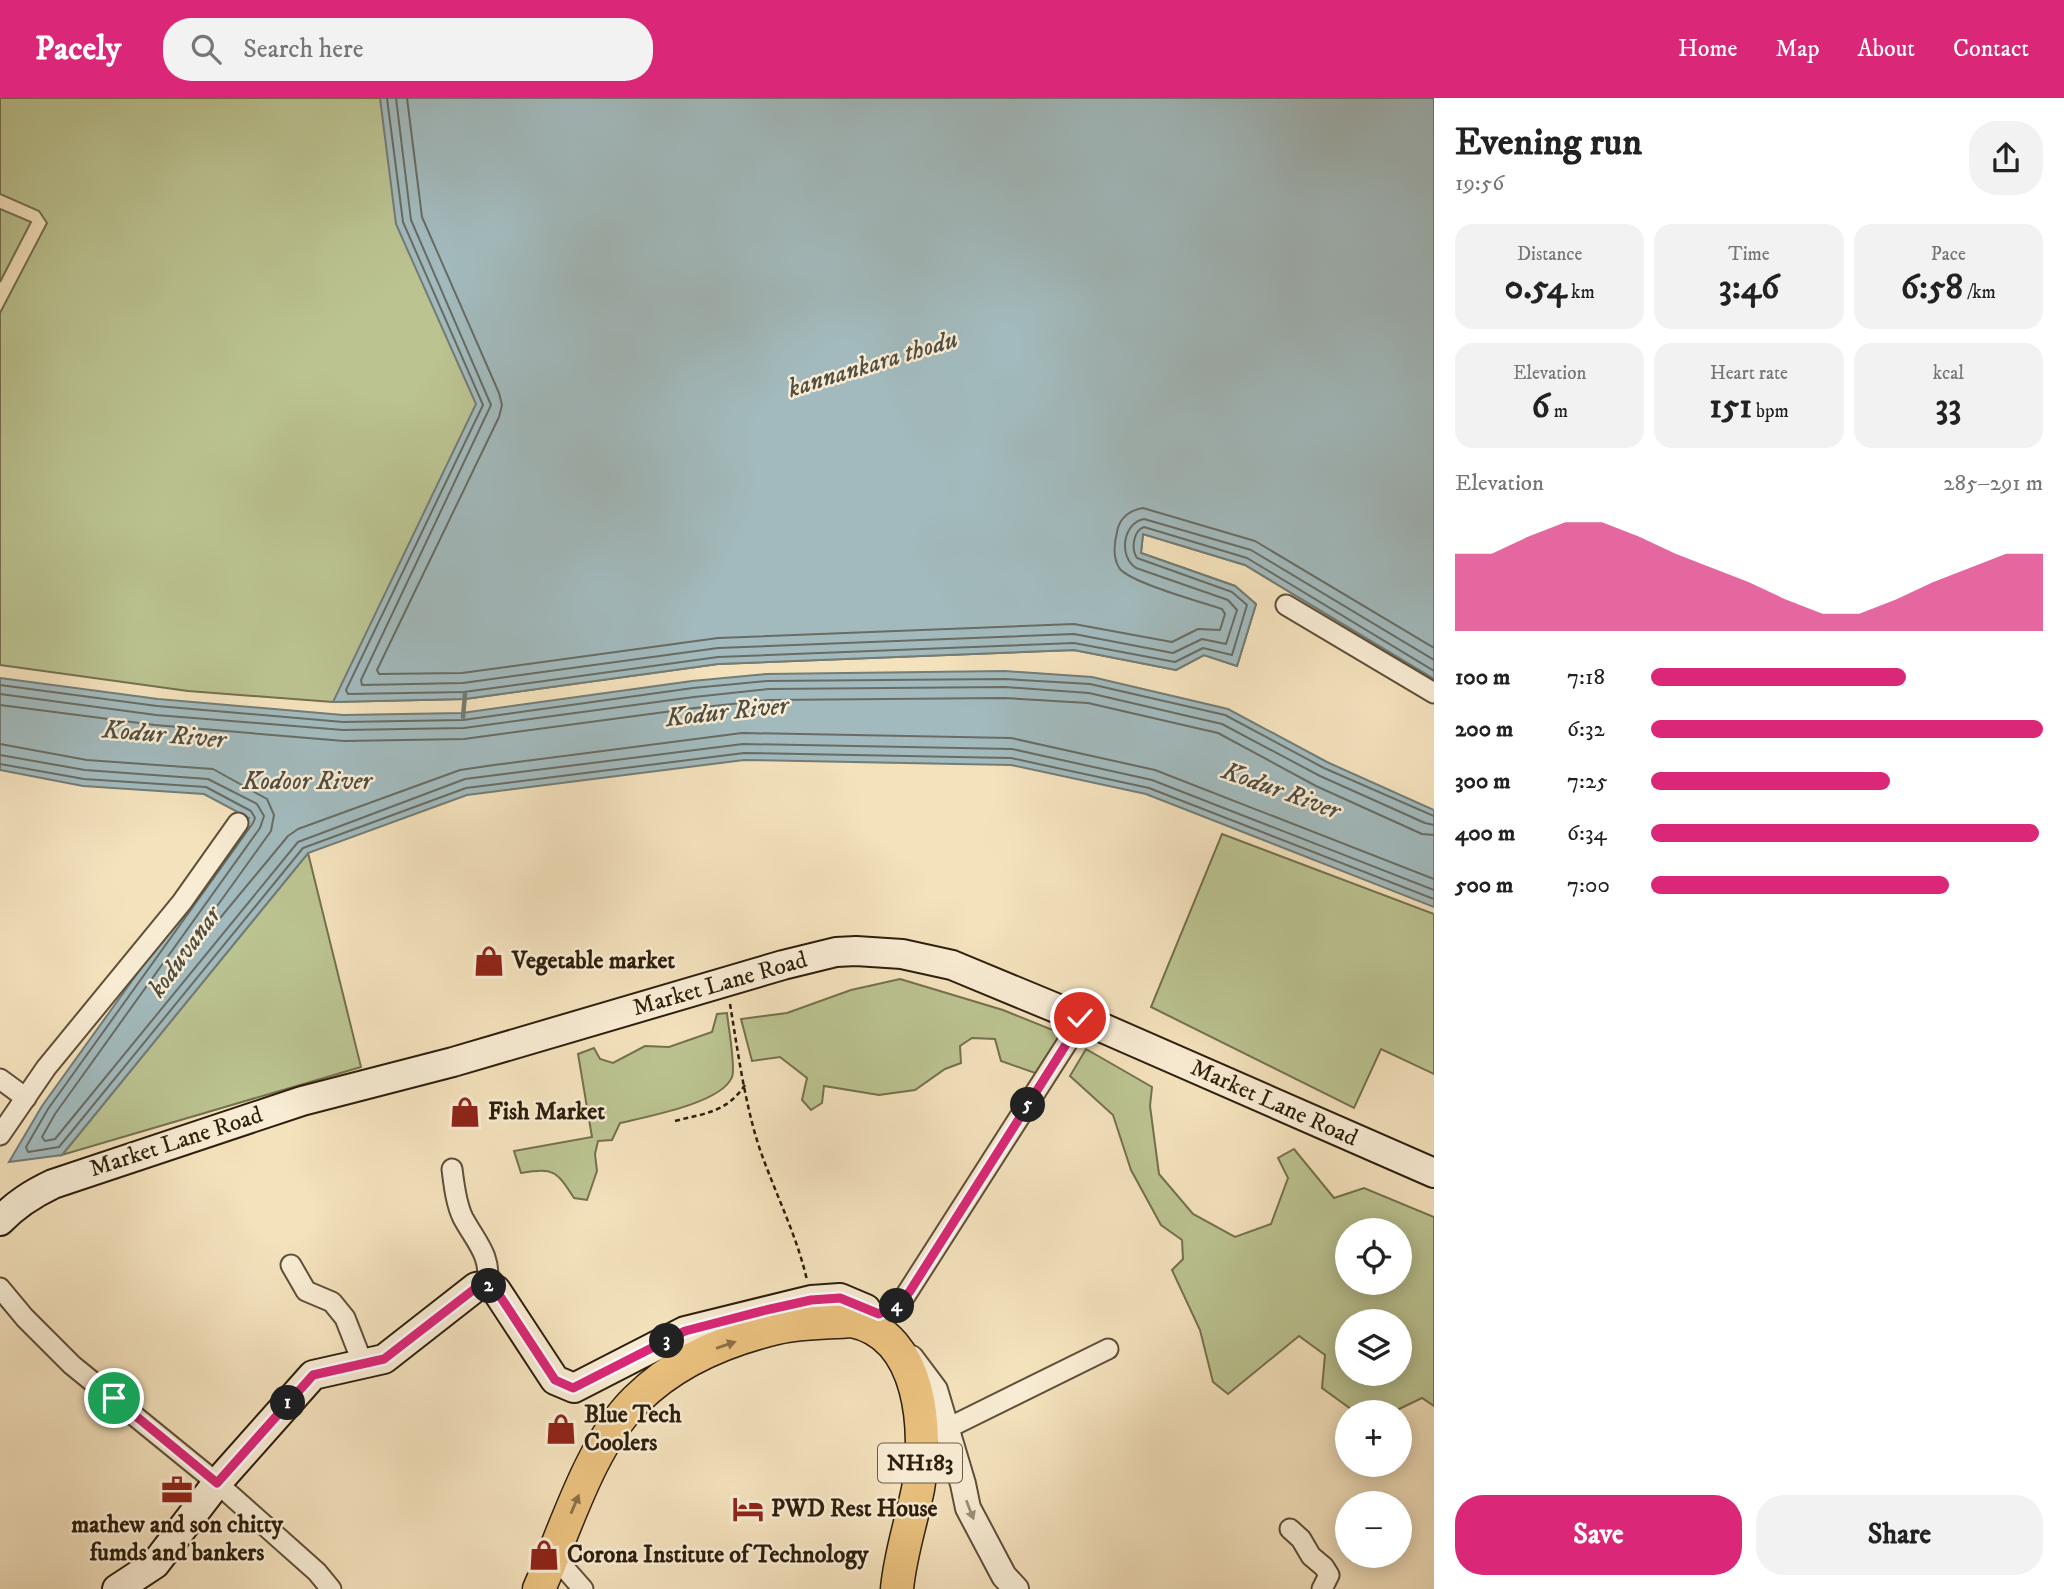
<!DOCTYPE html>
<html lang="en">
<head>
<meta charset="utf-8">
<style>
  body { margin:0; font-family:"IM FELL DW Pica",serif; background:#f2f2f2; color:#222; height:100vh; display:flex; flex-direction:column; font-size:26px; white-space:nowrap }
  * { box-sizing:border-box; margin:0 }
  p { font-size:23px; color:#767676 }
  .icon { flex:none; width:38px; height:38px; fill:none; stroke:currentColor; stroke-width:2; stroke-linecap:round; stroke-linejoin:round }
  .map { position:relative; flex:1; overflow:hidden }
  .side { display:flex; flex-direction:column; background:#fff; width:630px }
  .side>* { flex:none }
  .controls { position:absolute; left:1335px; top:1120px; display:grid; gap:14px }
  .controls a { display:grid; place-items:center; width:77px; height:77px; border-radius:50%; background:#fff; box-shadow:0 4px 18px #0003; font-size:35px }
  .pin { position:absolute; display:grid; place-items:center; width:60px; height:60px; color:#fff; margin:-30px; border:4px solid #fff; border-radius:50%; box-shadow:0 2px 7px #0007 }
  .km { position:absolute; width:35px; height:35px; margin:-18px; border-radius:50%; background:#222; color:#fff; font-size:19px; line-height:35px; text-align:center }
  .round { display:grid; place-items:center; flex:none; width:74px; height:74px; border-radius:28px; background:#f2f2f2 }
  .summary { display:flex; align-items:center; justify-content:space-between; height:119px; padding:0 21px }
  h1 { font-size:38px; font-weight:700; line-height:52px }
  .metrics { display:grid; grid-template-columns:repeat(3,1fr); gap:10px; height:119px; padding:7px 21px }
  .metrics div { display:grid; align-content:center; border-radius:18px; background:#f2f2f2; text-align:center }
  .metrics b { font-size:35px; font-weight:700 }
  .metrics small { font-size:19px; font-weight:400 }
  .metrics p { font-size:19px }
  .chart { height:196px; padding:14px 21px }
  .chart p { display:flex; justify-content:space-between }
  .chart svg { width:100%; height:126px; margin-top:7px; fill:#db2777; opacity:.7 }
  .action { display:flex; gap:14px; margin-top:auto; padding:14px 21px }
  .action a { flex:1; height:80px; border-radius:28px; background:#db2777; color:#fff; font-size:28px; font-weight:700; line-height:80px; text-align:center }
  .action a+a { background:#f2f2f2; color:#222 }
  ul { padding:0 21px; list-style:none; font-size:23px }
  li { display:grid; grid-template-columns:112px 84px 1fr; align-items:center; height:52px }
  li i { height:18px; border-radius:9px; background:#db2777 }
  header { display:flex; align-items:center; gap:42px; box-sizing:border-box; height:98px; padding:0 35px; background:#db2777; color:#fff }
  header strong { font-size:33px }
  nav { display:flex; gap:38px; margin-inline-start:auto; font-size:24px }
  .search { width:490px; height:63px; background:#f2f2f2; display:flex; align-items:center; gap:18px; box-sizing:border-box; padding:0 24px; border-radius:28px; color:#767676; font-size:26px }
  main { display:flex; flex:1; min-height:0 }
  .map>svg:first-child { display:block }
</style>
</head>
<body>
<header>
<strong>Pacely</strong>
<div class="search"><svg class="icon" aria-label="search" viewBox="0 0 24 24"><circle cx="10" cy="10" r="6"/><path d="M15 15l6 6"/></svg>Search here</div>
<nav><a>Home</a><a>Map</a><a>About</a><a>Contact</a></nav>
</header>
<main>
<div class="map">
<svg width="1434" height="1491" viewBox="0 0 1434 1491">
  <rect width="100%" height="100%" fill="#f4e2bd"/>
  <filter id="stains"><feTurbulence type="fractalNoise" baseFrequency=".00286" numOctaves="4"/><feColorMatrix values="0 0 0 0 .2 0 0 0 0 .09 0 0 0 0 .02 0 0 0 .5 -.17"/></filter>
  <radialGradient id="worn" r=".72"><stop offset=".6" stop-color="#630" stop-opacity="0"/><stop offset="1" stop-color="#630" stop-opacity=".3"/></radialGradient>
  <g fill="#bbc391" stroke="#74704e" stroke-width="2" fill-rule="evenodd">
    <path d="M0 0H1434V581L1245 467 1143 436 1141 455 1235 488 1256 506 1237 568 1204 557 1176 572 1074 552 718 566 465 601 333 604 188 593 0 567V215L47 125 39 113 0 96Z"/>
    <path d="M0 111 31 124 0 184Z"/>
    <path d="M1222 736 1434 816V976L1381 951 1354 1010 1151 909Z"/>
    <path d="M308 755 361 969 62 1057Z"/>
    <path d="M900 881 1003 912 1065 937 1041 977 1001 963 995 941 972 940 960 948 961 965 945 971 915 992 879 997 824 988 822 1005 811 1012 802 1002 807 980 780 959 752 963 741 921 787 915 851 892Z"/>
    <path d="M727 915C728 927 736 970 732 979 722 1005 646 1019 620 1025L612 1042 598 1043 595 1056 597 1073 587 1102 574 1100C556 1072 554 1070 521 1075L514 1053 592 1039 578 956 594 950 600 961 613 965 645 948 669 949 712 934 717 916Z"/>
    <path d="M1086 951 1152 989 1150 1008 1159 1076 1193 1116 1235 1139 1271 1126 1288 1080 1278 1060 1294 1051 1334 1100 1364 1090 1434 1119V1308L1422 1300 1393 1314H1355L1322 1290 1325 1257 1299 1238 1228 1296 1213 1284 1200 1232 1172 1172 1183 1161 1182 1142 1161 1127 1131 1072 1113 1017 1070 978ZM1348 1132H1400V1185H1348ZM1348 1223H1400V1276H1348Z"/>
  </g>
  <g fill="#a2babd" stroke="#737c76" stroke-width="2">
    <path d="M380 0H1434V581L1245 467 1143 436 1141 455 1235 488 1256 506 1237 568 1204 557 1176 572 1074 552 718 566 465 601 333 604 476 306 396 126Z"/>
    <path d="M1005 573 1092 579 1228 611 1327 664 1434 712V809L1146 696 1011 667 744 662 467 697 308 755 62 1057 9 1064 42 1008 249 720 204 696 83 688 0 672V580L158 601 343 617 462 615 692 583 766 576Z"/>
  </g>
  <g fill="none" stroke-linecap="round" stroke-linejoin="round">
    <g stroke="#686c64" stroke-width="2">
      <path d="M387 0 403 124 483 307 346 592 348 596 464 594 718 559 1074 545 1175 564 1203 550 1232 557 1247 507 1232 494 1137 460C1131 451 1133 433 1144 429L1247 460 1434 573"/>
      <path d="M396 0 411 122 491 307 361 582 362 587 463 585 718 550 1074 536 1173 555 1202 541 1226 546 1237 512 1228 502 1136 470C1118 458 1123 425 1144 421L1251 452 1434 562"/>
      <path d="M407 0 422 119 499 295 502 307 499 319 377 572 379 576 462 575 718 540 1074 526 1172 544 1198 531 1220 532 1225 516 1222 511C1201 504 1132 485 1120 471 1112 460 1114 446 1117 434 1119 420 1130 412 1143 410L1255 443 1434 550"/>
      <path d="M0 587 157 608 343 624 463 622 693 590 767 583 1005 581 1090 586 1225 617 1324 670 1434 718"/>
      <path d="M0 596 156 617 343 632 464 630 694 599 768 591 1005 589 1089 595 1222 626 1320 678 1425 725 1434 727"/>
      <path d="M0 607 155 627 344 643 464 641 695 610 768 602 1004 600 1088 605 1218 635 1316 688 1422 736 1434 737"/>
      <path d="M0 646 87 662 213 671 267 701 274 717 271 733 184 854 187 860 288 738 298 731 460 672 494 667 742 635 1011 640 1155 672 1434 781"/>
      <path d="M0 657 85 672 208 681 257 706 264 718 260 730 55 1016 42 1039 45 1043 55 1041 298 744 465 681 743 646 1012 651 1152 682 1434 792"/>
      <path d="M0 666 84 681 206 689 251 713 255 720 253 725 48 1011 26 1049 28 1054 59 1049 303 750 466 690 744 655 1011 660 1149 690 1434 801"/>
    </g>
    <path stroke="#737c76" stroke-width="4.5" d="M463 619 465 596"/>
    <defs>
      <g id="minor">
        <path d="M1286 507 1434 595"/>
        <path d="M0 981 26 1000"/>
        <path d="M0 1037 46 970 182 804 238 725"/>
        <path d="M452 1071C454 1087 456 1106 463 1120 476 1144 492 1158 487 1187"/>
        <path d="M291 1167 306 1193 332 1204 345 1220 363 1266"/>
        <path d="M0 1190 25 1220 72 1267 217 1385 317 1474 331 1491"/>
        <path d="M866 1211 879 1216 900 1206 1072 937 1080 920"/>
        <path d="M948 1330 1108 1251"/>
        <path d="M1290 1431 1301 1441 1311 1458 1324 1469 1329 1477 1322 1491"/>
        <path d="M553 1457 583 1491"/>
      </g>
      <path id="tertiary" d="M911 1260 935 1292 963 1386 968 1410 1004 1478 1016 1491"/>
      <g id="secondary">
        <path d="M0 1123C16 1106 32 1096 53 1086L302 1003 453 964 783 867 836 854 856 853 902 856 952 867 1080 920 1434 1075"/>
        <path d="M117 1491 155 1466 217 1385 313 1277 384 1261 476 1189 487 1187 496 1192 555 1282 574 1290 685 1233 811 1202 840 1200 866 1211 862 1225"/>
      </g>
      <path id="trunk" d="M539 1491C565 1433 590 1347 636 1302 674 1264 726 1242 777 1230 802 1224 827 1225 852 1223 923 1237 928 1334 918 1391 911 1425 900 1457 897 1491"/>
    </defs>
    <use href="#minor" stroke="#5f4f38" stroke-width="23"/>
    <use href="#tertiary" stroke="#5f4f38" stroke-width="28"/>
    <use href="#secondary" stroke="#2d1e0c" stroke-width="32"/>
    <use href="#trunk" stroke="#2d1e0c" stroke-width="35"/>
    <g stroke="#2d1e0c" stroke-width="2.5" stroke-dasharray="5 3.5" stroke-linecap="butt">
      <path d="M730 906C738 954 746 1015 763 1060 778 1101 797 1139 807 1182"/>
      <path d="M675 1023C705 1015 726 1015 745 987"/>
    </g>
    <use href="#minor" stroke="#f8ecd4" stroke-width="19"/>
    <use href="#tertiary" stroke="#f8ecd4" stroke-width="24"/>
    <use href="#secondary" stroke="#f8ecd4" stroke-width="28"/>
    <use href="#trunk" stroke="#eac17e" stroke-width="32"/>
  </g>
  <defs><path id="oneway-solid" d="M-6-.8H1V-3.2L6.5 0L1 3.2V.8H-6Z" transform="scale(1.75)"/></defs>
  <g fill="#8c7045">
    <use href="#oneway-solid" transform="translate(726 1247) rotate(-19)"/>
    <use href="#oneway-solid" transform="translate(575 1406) rotate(-67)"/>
  </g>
  <use fill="#9d8f7a" href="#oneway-solid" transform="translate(970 1412) rotate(69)"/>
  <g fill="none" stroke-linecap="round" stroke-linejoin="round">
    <defs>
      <path id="route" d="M114 1300 217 1385 313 1277 384 1261 477 1189 487 1187 496 1192 555 1282 573 1290 685 1233 766 1212 811 1202 840 1200 879 1216 900 1206 910 1193 1072 937 1080 920"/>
    </defs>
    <use href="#route" stroke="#fff" stroke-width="14"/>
    <use href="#route" stroke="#db2777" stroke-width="9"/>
  </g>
  <defs>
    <symbol id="shop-bare" viewBox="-9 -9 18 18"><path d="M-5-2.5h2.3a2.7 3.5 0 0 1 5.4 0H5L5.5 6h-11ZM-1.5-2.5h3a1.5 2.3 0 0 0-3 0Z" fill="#8f2418" stroke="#f8ecd4" stroke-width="2.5" paint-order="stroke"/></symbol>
    <symbol id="office-bare" viewBox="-9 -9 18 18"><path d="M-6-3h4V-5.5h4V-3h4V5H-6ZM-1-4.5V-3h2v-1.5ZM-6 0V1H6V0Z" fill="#8f2418" stroke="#f8ecd4" stroke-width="2.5" paint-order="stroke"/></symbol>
    <symbol id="hotel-bare" viewBox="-9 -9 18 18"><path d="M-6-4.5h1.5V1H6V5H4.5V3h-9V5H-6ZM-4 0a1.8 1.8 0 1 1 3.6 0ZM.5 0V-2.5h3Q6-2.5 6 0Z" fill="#8f2418" stroke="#f8ecd4" stroke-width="2.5" paint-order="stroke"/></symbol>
  </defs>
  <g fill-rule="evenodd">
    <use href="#shop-bare" x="467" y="841" width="44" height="44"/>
    <use href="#shop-bare" x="443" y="992" width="44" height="44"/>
    <use href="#shop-bare" x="539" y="1309" width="44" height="44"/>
    <use href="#office-bare" x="155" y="1370" width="44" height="44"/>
    <use href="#hotel-bare" x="726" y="1389" width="44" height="44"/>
    <use href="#shop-bare" x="522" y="1435" width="44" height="44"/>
  </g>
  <g text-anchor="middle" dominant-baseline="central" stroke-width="5" stroke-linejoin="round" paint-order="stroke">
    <rect fill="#f8ecd4" stroke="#6a5c48" stroke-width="2" x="878" y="1345.5" width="84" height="39" rx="5"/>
    <g font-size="23" font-weight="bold" fill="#2d1e0c">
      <text x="920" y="1365">NH183</text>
    </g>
    <g font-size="24" font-weight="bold" fill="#2d1e0c" stroke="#f8ecd4" text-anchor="start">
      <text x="512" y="863">Vegetable market</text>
      <text x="488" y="1014">Fish Market</text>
      <text x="584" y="1317">Blue Tech<tspan x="584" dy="28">Coolers</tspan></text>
      <text x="771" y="1411">PWD Rest House</text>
      <text x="177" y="1427" text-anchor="middle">mathew and son chitty<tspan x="177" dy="28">fumds and bankers</tspan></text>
      <text x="567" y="1457">Corona Institute of Technology</text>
    </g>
    <g font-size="24" fill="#2d1e0c" stroke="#f8ecd4">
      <text transform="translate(720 886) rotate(-16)">Market Lane Road</text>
      <text transform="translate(1274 1005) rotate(24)">Market Lane Road</text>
      <text transform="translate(176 1044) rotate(-18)">Market Lane Road</text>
    </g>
    <g font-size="26" font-style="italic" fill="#504d41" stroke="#f8ecd4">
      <text transform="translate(873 266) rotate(-17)">kannankara thodu</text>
      <text transform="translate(727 614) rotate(-6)">Kodur River</text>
      <text transform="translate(164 637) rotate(5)">Kodur River</text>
      <text x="307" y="683">Kodoor River</text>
      <text transform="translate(1281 693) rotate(20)">Kodur River</text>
      <text transform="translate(185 854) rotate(-54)">koduvanar</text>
    </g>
  </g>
  <rect width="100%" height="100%" filter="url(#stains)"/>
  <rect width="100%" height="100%" fill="url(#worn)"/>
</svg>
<div class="controls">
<a><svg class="icon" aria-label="locate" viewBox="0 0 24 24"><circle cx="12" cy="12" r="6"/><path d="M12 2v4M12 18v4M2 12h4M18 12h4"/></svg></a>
<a><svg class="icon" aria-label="layers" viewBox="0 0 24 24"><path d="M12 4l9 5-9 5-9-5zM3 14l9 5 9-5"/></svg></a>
<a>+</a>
<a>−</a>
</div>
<div class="pin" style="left:114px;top:1300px;background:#1e9e55"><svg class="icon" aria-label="arrive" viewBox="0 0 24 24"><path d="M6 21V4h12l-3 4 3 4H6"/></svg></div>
<div class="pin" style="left:1080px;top:920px;background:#d93025"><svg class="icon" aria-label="check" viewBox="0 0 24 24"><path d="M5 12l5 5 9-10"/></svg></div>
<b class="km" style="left:288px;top:1305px">1</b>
<b class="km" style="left:489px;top:1188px">2</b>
<b class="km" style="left:667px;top:1243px">3</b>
<b class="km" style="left:897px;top:1208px">4</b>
<b class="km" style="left:1028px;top:1007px">5</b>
</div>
<section class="side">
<div class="summary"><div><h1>Evening run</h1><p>19:56</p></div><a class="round"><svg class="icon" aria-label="share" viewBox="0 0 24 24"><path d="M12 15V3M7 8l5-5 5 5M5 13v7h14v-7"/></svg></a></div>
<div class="metrics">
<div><p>Distance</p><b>0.54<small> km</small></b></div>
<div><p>Time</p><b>3:46</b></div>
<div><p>Pace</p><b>6:58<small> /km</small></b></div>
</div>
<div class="metrics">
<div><p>Elevation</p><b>6<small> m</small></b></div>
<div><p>Heart rate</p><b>151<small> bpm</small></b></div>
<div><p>kcal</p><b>33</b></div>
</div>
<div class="chart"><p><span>Elevation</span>285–291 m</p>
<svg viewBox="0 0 160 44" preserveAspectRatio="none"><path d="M0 44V17L10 17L20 11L30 6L40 6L50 11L60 17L70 22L80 27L90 33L100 38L110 38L120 33L130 27L140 22L150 17L160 17V44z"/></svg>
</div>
<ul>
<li><b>100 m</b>7:18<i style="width:65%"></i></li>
<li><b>200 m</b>6:32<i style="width:100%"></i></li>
<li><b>300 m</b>7:25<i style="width:61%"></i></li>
<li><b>400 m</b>6:34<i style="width:99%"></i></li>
<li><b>500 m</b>7:00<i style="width:76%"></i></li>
</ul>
<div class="action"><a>Save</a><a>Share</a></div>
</section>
</main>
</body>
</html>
